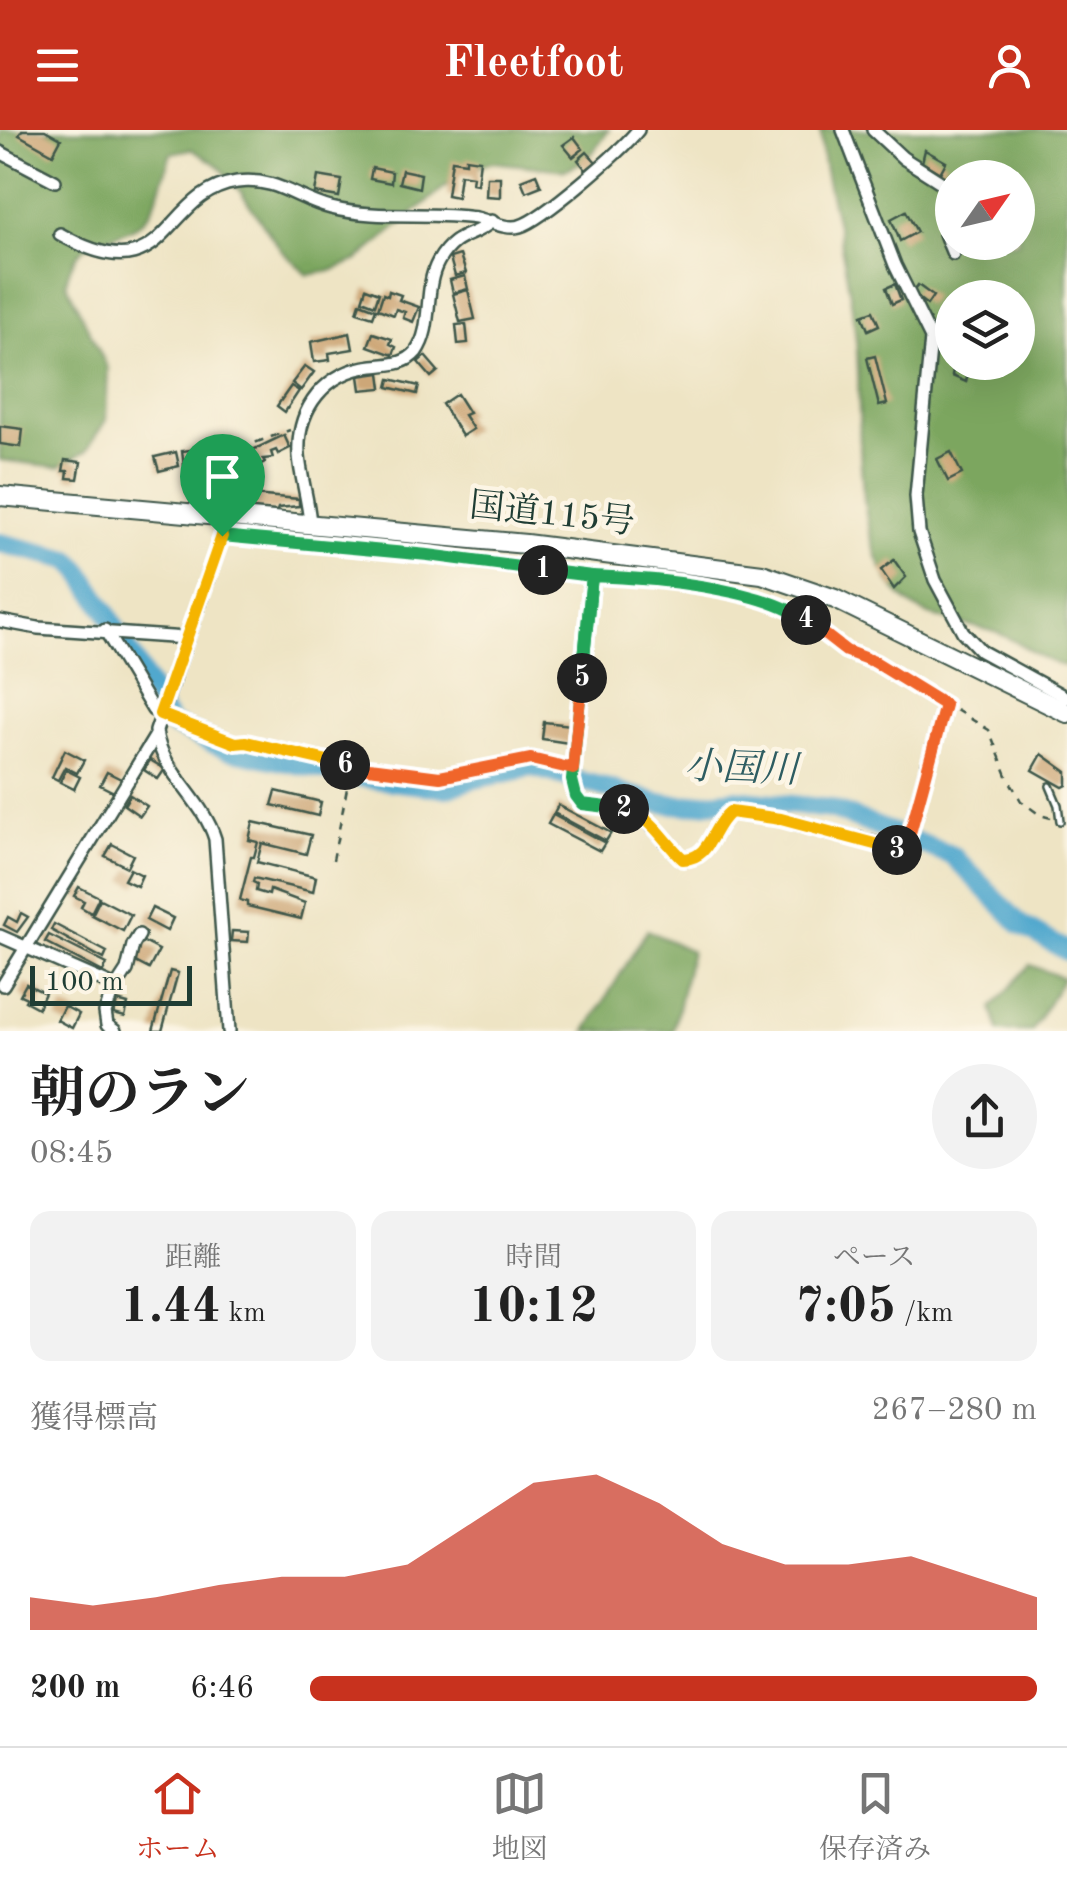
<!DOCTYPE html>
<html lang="ja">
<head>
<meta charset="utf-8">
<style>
  body { margin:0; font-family:"Old Standard TT","Noto Serif JP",serif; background:#f2f2f2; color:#222; height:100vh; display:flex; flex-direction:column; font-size:38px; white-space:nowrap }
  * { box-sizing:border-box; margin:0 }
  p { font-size:32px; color:#767676 }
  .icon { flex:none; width:55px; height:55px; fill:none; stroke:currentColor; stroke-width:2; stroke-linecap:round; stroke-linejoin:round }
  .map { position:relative; height:901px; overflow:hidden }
  .sheet { display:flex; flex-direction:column; background:#fff; flex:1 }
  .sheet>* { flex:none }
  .needle { width:65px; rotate:56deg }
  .buttons { position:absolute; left:935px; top:30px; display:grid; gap:20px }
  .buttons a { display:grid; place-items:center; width:100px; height:100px; border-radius:50%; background:#fff; box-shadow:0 10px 40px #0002; font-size:50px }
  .scale { position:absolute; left:30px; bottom:25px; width:162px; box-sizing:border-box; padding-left:10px; border:5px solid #1f3d34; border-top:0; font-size:28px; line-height:35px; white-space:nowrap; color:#1f3d34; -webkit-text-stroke:8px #fcf5e5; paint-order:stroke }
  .pin { position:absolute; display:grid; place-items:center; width:85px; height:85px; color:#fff; margin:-102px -42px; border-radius:50% 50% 50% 0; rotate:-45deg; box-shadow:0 0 10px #0007 }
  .pin .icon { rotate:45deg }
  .km { position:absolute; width:50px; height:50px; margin:-25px; border-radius:50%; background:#222; color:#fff; font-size:28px; line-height:50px; text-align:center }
  .round { display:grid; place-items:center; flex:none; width:105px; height:105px; border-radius:52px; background:#f2f2f2 }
  .summary { display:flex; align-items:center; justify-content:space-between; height:170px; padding:0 30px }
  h1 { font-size:55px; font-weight:700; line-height:75px }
  .stats { display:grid; grid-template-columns:repeat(3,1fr); gap:15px; height:170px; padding:10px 30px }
  .stats div { display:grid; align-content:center; border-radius:20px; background:#f2f2f2; text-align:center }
  .stats b { font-size:50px; font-weight:700 }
  .stats small { font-size:28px; font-weight:400 }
  .stats p { font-size:28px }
  .chart { height:280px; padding:20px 30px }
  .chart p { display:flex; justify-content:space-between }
  .chart svg { width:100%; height:180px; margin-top:10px; fill:#c8321e; opacity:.7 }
  ul { padding:0 30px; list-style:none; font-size:32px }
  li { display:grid; grid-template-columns:160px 120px 1fr; align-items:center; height:75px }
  li i { height:25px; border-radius:12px; background:#c8321e }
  header { display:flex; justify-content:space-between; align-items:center; height:130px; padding:0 30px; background:#c8321e; color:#fff; font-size:45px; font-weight:700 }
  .menu { display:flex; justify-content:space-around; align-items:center; height:140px; border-top:2px solid #e0e0e0; background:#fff; font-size:28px; color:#767676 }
  .menu a { display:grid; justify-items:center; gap:5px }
  .menu .on { color:#c8321e }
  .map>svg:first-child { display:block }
</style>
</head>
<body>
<header><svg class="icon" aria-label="menu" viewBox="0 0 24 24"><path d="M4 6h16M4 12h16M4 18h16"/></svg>Fleetfoot<svg class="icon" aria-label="person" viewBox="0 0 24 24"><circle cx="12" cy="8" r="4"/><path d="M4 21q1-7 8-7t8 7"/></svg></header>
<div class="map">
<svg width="1067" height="901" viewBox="0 0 1067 901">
  <rect width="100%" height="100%" fill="#fcf5e5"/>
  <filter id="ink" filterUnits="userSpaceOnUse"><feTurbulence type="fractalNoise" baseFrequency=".01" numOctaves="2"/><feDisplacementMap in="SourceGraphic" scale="20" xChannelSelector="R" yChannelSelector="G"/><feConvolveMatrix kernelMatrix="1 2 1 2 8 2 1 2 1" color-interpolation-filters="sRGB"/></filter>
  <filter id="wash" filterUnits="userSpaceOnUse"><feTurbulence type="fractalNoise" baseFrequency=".0048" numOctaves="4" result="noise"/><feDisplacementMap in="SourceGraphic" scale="40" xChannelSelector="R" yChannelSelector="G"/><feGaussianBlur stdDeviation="2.25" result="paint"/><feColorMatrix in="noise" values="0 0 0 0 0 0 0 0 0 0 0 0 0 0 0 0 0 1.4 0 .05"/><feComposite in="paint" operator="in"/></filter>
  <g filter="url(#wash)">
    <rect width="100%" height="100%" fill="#eee4c4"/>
    <g fill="#7ca65f" stroke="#4e724a" stroke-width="2.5" fill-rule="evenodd">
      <path d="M0 0H609L588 29 565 40 492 32 461 43 358 130 331 141 308 145 281 120 241 62 219 36 191 19 171 23C166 38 158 72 149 84 122 119 77 94 66 153L108 239 106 290 86 321 58 337 0 330Z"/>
      <path d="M821 0H1067V536C1041 533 1019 509 992 501 963 493 932 492 907 472 847 424 864 279 856 209 852 169 844 129 836 90 829 59 821 31 821 0ZM952 48H1018V112H952ZM952 168H1018V232H952Z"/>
      <path d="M647 800 691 821 673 901H586Z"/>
      <path d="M1030 835 1063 848 1032 901H999L992 878Z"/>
    </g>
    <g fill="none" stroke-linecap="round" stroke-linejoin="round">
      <path stroke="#51a8ce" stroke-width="20" d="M0 413 70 430 80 440 106 481 170 594 228 620 359 647 446 658 470 650 532 637 659 673 685 675 735 669 831 679 953 726 1021 795 1067 821"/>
    </g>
    <g id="blocks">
      <g fill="#cda778">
        <path d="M22 0H45L61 9 53 24 19 5Z"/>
        <path d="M574 7 583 19 573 27 563 15Z"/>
        <path d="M925 20 946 32 940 43 922 32Z"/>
        <path d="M587 22 596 32 586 40 578 30Z"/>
        <path d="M466 28 480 30 477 54 472 53 473 46 460 44 457 67 447 65 452 30 466 32Z"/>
        <path d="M372 38 392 42 391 53 370 49Z"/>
        <path d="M402 40 421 44 419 58 399 53Z"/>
        <path d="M536 44 541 56 526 62 521 50Z"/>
        <path d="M318 46 342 50 339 67 315 63Z"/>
        <path d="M487 47H500V67L486 66Z"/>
        <path d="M906 81 917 102 900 111 891 89Z"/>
        <path d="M460 125 466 143 455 146 450 128Z"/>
        <path d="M465 146 468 159 453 163 450 150Z"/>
        <path d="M895 154 901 170 892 174 886 158Z"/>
        <path d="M918 155 933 166 927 175 912 163Z"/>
        <path d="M366 158 379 163 375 175 362 170Z"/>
        <path d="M468 160 475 189 460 192 453 164Z"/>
        <path d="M389 161 401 165 399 170 419 177 413 192 403 188 405 182 396 179 394 185 378 179 383 164 388 166Z"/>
        <path d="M360 173 376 179 373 187 357 182Z"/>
        <path d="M873 181 879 195 868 200 862 185Z"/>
        <path d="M466 194 468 213 458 214 456 195Z"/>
        <path d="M350 203 353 219 329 223 330 230 314 232 311 212Z"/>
        <path d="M373 203 392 209 390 214 396 217 393 225 368 216Z"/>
        <path d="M425 226 438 241 431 247 418 232Z"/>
        <path d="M875 226 887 274 879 276 867 228Z"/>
        <path d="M954 232H970L966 252 952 246Z"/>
        <path d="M305 236 314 242 301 260 292 253Z"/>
        <path d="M380 243 382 258 361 260 359 246Z"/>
        <path d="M390 249 419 256 417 264 388 257Z"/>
        <path d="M291 256 299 261 285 282 277 276Z"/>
        <path d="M457 264 469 283 464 285 473 299 462 306 442 274Z"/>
        <path d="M0 296 23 299 21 317 0 314Z"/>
        <path d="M284 305 290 318 278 324 276 320 271 322 273 328 263 329 265 332 249 340 242 325Z"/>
        <path d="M199 319 201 334 184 336 182 321Z"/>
        <path d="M176 322 179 336 159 341 155 327Z"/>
        <path d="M951 322 962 344 948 351 937 329Z"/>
        <path d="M65 330 81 332 78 349 67 348 68 341H63Z"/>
        <path d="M218 362 299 369V376L278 378 277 381 217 376Z"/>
        <path d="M894 430 906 447 894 459 881 440Z"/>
        <path d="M544 592 572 595 569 613 542 609Z"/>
        <path d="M65 620 84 630 77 643 65 637 58 650 52 647Z"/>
        <path d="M1042 624 1067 642V655L1063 657 1033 640Z"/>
        <path d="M150 630 165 639 158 649 144 640Z"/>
        <path d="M66 640 80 647 74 659 60 652Z"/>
        <path d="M107 642 123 650 116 663 100 655Z"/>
        <path d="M276 661 321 672 318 686 272 675Z"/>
        <path d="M130 665 147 676 140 686 124 675Z"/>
        <path d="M558 675 611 703 606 711 554 683Z"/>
        <path d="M553 685 605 713 600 721 548 694Z"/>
        <path d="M253 692 311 705 306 724 262 713 257 732 316 747 313 762 254 748 253 752 257 754 256 761 269 765 270 760 305 773 301 789 247 776V772L240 770 251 727H254L258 712 249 710Z"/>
        <path d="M112 714 133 725 127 737 105 726Z"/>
        <path d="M130 739 142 745 137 756 124 750Z"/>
        <path d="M79 757 99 767 91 783 81 777 84 771 74 766Z"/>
        <path d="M100 769 131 785 123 801 92 785Z"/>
        <path d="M152 778 173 788 167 801 146 790Z"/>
        <path d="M21 783 28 787 17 802 4 795 8 787 17 792Z"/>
        <path d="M54 794 107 822 104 829 51 800Z"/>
        <path d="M232 801 249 802 248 812 231 811Z"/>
        <path d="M49 805 107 834 103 842 45 812Z"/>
        <path d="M140 810 159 820 149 839 130 829Z"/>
        <path d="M170 841 178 843 162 901H153Z"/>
        <path d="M26 854 45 863 38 878 25 871 27 868 20 865Z"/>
        <path d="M117 871 128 874 125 887 114 884Z"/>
        <path d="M64 876 79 884 72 898 57 890Z"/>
      </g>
    </g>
  </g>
  <g filter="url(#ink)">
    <use href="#blocks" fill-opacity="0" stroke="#3e564a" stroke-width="2.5"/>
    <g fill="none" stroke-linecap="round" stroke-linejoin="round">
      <defs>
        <path id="service" d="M1050 656 1058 675 1060 691"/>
        <g id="minor">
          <path d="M843 0 895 135 931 208 916 366 919 402 935 450 963 502 981 521 1067 568"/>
          <path d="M873 0 903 28 950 58C952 69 948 72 945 82 940 98 948 111 953 124"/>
          <path d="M0 22 55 51"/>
          <path d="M60 104C171 168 160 63 237 52 277 47 296 69 331 78 378 90 428 81 476 88 490 91 506 100 520 96 542 90 622 20 638 0"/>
          <path d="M224 387 222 406 156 601C161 642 203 669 215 709L229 901"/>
          <path d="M310 395C309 372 301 349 299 326 296 278 326 241 373 236 389 234 405 235 416 222 434 197 423 159 438 132 455 101 474 108 492 91"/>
          <path d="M592 446 572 649C575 662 576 672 590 676 655 678 642 692 683 729 712 727 710 698 730 682L781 689 904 720 945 575"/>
          <path d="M0 491 38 498 186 508"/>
          <path d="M105 500 153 580 235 613 246 612 354 637 440 647 531 629 573 639"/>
          <path d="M0 806 114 856"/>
          <path d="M3 855 156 605"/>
          <path d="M115 901 107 895 105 882 112 863 127 840 133 815 139 805"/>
        </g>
        <path id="trunk" d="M0 366 526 414 762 444 835 469 1067 583"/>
      </defs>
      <use href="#service" stroke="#3e564a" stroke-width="10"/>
      <use href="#minor" stroke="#3e564a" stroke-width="16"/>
      <use href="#trunk" stroke="#3e564a" stroke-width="22"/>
      <g stroke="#3e564a" stroke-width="2.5" stroke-dasharray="8 8" stroke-linecap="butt">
        <path d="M186 349 208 342 235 320 290 300"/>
        <path d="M231 407 427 425 581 445"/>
        <path d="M604 446 708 458 781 477 800 485 846 521 875 532 935 570"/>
        <path d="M956 580 989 600 1008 648 1021 671 1040 685 1051 688"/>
        <path d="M333 730 349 648"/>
      </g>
      <use href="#service" stroke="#fff" stroke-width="5"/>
      <use href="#minor" stroke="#fff" stroke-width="11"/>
      <use href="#trunk" stroke="#fff" stroke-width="18"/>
    </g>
  </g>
  <g fill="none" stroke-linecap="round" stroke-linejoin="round" filter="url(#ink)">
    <defs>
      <path id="split-1" d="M222 406 428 425 543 440"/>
      <path id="split-2" d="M543 440 592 446 572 650 576 666 582 674 624 679"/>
      <path id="split-3" d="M624 679C653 686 662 710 683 729 712 728 710 698 730 682L781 689 897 720"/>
      <path id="split-4" d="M806 490 846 521 875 532 945 575 906 718 897 720"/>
      <path id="split-5" d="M582 548 592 446C649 448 760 457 806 490"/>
      <path id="split-6" d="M345 635 440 647 531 629 573 639 582 548"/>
      <path id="split-7" d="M222 406 160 584 235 613 246 612 345 635"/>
    </defs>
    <use href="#split-1" stroke="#fff" stroke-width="20"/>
    <use href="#split-2" stroke="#fff" stroke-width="20"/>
    <use href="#split-3" stroke="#fff" stroke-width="20"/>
    <use href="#split-4" stroke="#fff" stroke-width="20"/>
    <use href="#split-5" stroke="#fff" stroke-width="20"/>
    <use href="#split-6" stroke="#fff" stroke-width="20"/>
    <use href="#split-7" stroke="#fff" stroke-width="20"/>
    <use href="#split-1" stroke="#22a559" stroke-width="12"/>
    <use href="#split-2" stroke="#22a559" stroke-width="12"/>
    <use href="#split-3" stroke="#f5b400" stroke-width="12"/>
    <use href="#split-4" stroke="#f0652b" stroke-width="12"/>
    <use href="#split-5" stroke="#22a559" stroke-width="12"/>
    <use href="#split-6" stroke="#f0652b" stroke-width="12"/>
    <use href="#split-7" stroke="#f5b400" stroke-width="12"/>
  </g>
  <g text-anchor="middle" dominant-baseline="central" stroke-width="9" stroke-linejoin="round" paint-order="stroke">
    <g font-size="35" fill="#1f3d34" stroke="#fcf5e5">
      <text transform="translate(552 385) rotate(6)">国道115号</text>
    </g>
    <g font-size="38" font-style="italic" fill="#2e5d62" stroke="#fcf5e5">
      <text transform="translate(741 640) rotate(2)">小国川</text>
    </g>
  </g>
</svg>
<div class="buttons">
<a><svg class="needle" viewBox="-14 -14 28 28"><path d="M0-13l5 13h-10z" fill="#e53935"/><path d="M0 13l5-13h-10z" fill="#767676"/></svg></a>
<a><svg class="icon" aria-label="layers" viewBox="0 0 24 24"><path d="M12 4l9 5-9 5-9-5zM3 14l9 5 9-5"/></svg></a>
</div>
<div class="scale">100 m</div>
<div class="pin" style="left:222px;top:406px;background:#1e9e55"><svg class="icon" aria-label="arrive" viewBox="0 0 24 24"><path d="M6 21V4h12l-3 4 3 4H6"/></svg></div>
<b class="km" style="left:543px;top:440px">1</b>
<b class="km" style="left:624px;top:679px">2</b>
<b class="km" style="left:897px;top:720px">3</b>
<b class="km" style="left:806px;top:490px">4</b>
<b class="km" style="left:582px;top:548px">5</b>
<b class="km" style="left:345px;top:635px">6</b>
</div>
<section class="sheet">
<div class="summary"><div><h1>朝のラン</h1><p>08:45</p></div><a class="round"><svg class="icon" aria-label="share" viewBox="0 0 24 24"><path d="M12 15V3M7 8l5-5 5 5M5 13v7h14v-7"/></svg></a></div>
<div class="stats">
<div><p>距離</p><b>1.44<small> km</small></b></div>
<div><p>時間</p><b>10:12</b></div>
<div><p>ペース</p><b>7:05<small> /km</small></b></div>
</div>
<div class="chart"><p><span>獲得標高</span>267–280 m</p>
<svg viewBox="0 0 160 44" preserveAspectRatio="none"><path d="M0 44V36L10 38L20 36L30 33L40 31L50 31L60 28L70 18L80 8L90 6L100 13L110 23L120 28L130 28L140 26L150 31L160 36V44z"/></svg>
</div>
<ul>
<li><b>200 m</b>6:46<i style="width:100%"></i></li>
</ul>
</section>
<nav class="menu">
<a class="on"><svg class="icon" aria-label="home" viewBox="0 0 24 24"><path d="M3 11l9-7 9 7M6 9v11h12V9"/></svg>ホーム</a>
<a><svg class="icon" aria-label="map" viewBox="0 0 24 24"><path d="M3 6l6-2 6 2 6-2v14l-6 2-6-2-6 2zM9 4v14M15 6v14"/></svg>地図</a>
<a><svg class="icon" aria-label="saved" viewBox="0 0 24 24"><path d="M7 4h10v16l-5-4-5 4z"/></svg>保存済み</a>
</nav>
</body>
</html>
